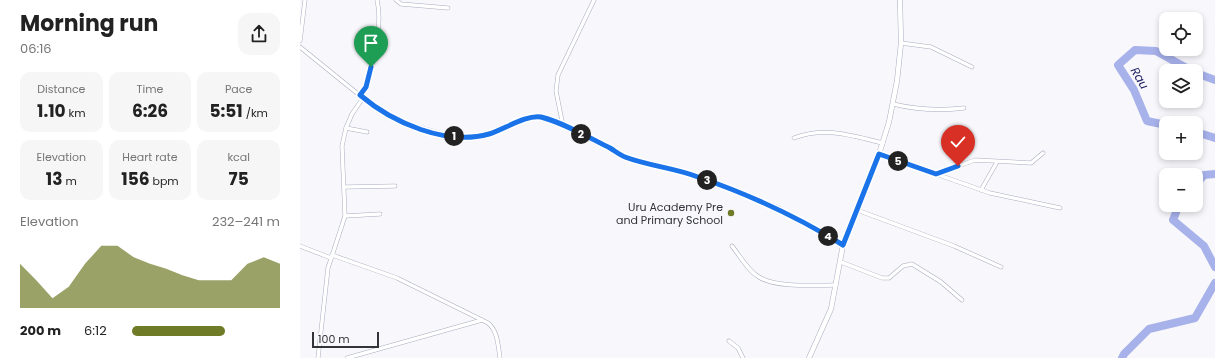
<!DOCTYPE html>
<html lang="en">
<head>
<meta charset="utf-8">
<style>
  body { margin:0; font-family:Poppins,sans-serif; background:#f6f6f6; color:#222; height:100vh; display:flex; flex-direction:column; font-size:15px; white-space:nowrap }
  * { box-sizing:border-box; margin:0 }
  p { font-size:13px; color:#767676 }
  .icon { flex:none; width:22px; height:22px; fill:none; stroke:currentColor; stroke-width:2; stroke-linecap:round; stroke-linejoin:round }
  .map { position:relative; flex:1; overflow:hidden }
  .sheet { display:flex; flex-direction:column; background:#fff; width:300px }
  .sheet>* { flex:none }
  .fabs { position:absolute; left:859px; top:12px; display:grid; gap:8px }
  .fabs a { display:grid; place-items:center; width:44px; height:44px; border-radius:8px; background:#fff; box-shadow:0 2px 6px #0003; font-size:20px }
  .scale { position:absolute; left:12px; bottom:10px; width:67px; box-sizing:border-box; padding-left:4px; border:2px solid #33343b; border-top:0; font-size:11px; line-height:14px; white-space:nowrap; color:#33343b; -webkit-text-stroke:3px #f8f8fc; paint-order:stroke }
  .pin { position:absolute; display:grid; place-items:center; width:34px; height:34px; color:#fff; margin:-41px -17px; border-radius:50% 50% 50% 0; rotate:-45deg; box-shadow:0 0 4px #0007 }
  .pin .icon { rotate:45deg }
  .km { position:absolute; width:20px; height:20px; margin:-10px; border-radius:50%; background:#222; color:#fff; font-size:11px; line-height:20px; text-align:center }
  .round { display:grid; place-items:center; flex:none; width:42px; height:42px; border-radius:12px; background:#f6f6f6 }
  .summary { display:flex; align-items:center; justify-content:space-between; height:68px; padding:0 20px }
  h1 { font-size:22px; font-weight:700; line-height:30px }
  .metrics { display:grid; grid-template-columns:repeat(3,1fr); gap:6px; height:68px; padding:4px 20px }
  .metrics div { display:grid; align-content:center; border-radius:10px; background:#f6f6f6; text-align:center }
  .metrics b { font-size:17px; font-weight:700 }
  .metrics small { font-size:11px; font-weight:400 }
  .metrics p { font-size:11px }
  .chart { height:112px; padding:8px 20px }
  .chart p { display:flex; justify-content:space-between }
  .chart svg { width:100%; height:72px; margin-top:4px; fill:#707b27; opacity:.7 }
  ul { padding:0 20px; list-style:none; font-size:13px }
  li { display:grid; grid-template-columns:64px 48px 1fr; align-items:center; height:30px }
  li i { height:10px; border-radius:5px; background:#707b27 }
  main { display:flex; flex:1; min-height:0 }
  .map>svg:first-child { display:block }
</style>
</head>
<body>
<main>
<section class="sheet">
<div class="summary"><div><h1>Morning run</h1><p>06:16</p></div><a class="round"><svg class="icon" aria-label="share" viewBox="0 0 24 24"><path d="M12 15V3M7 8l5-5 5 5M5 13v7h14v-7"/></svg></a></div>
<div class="metrics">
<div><p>Distance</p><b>1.10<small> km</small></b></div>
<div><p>Time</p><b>6:26</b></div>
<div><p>Pace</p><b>5:51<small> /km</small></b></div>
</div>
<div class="metrics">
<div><p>Elevation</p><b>13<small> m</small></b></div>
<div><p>Heart rate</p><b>156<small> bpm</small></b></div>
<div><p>kcal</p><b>75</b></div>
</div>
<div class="chart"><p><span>Elevation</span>232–241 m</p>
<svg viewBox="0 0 160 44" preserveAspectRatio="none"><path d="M0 44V17L10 27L20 38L30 31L40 17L50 6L60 6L70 13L80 17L90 20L100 24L110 27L120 27L130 27L140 17L150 13L160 17V44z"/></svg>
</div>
<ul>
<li><b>200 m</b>6:12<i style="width:63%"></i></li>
</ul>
</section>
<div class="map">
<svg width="915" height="358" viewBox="0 0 915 358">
  <rect width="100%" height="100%" fill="#f8f8fc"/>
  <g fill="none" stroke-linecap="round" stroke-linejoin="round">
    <g stroke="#a7b1ea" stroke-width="8">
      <path d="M896 73 915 80"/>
      <path d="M866 125 847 121 834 90 818 65 835 50 856 51 892 71"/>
      <path d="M896 132 915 138"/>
      <path d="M896 184 904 175 915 174"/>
      <path d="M879 205 873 220 904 246 915 267"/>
      <path d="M822 358 824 354 849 329 895 318 915 283"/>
    </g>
    <defs>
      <g id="minor">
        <path d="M96 0 101 4 148 8"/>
        <path d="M0 41 5 0"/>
        <path d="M601 43 631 47 672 67"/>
        <path d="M0 47 63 98 89 115 111 125 149 136 171 138 189 134 231 118 239 117 263 126 323 156 397 176 477 207 543 245"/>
        <path d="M60 95C73 75 83 24 77 0"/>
        <path d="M593 104C618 110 639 111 664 108"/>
        <path d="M263 126 256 91 258 75 294 0"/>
        <path d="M46 128 67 132"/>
        <path d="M494 138C524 126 553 136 583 143"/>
        <path d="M579 154 690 193 760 208"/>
        <path d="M636 174 675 160 731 163 743 153"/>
        <path d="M45 187 95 186"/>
        <path d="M681 190 697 162"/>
        <path d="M557 210 654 246 701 267"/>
        <path d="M45 216 80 214"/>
        <path d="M0 246 31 258"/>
        <path d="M432 246C440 256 448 271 459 277 476 288 516 285 536 285"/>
        <path d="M32 255 97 278 188 323C198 331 198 346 200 358"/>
        <path d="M541 262 582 278H589L603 266 612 264 641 282 662 300"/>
        <path d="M429 341 438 348 443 358"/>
        <path d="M18 358 28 268 45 216 42 146 46 128 52 114 63 98"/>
        <path d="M47 358 182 320"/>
      </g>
      <path id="tertiary" d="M509 358 531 309 543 245 579 154 589 122 597 81 601 43 600 0"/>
    </defs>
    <use href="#minor" stroke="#a9acbe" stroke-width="4.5"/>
    <use href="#tertiary" stroke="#a9acbe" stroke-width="5.5"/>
    <use href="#minor" stroke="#fff" stroke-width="3.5"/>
    <use href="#tertiary" stroke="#fff" stroke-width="4.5"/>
  </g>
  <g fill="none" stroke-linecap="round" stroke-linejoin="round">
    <defs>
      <path id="route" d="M71 67 66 87 60 95C93 123 146 146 189 134 203 130 227 114 241 117 264 123 288 137 310 148 315 151 320 155 325 157 349 166 375 168 398 177 451 195 496 216 543 245L579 154 636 174 658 166"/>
    </defs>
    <use href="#route" stroke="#fff" stroke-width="8"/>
    <use href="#route" stroke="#1a73e8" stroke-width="5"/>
  </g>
  <circle fill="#707b27" stroke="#f8f8fc" stroke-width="1.5" cx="431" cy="213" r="4"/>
  <g text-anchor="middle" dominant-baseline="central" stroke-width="3" stroke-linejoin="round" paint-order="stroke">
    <g font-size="11" fill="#33343b" stroke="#f8f8fc" text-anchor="end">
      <text x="423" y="207">Uru Academy Pre<tspan x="423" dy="13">and Primary School</tspan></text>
    </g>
    <g font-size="12" font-style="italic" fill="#262769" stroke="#f8f8fc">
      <text transform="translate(840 78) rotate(60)">Rau</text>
    </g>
  </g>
</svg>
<div class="fabs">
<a><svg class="icon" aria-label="locate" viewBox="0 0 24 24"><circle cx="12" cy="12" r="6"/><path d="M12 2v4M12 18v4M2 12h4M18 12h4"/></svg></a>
<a><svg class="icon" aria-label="layers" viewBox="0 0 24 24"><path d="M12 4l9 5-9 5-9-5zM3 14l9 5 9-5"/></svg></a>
<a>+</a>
<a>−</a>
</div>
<div class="scale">100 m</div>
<div class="pin" style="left:71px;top:67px;background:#1e9e55"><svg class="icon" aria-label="arrive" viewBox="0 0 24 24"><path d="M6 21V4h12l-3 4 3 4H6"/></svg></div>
<div class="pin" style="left:658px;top:166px;background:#d93025"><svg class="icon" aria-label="check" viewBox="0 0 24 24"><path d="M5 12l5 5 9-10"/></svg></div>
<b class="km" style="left:154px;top:136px">1</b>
<b class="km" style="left:281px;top:134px">2</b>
<b class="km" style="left:407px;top:180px">3</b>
<b class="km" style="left:528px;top:236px">4</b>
<b class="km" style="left:598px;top:161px">5</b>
</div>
</main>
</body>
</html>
